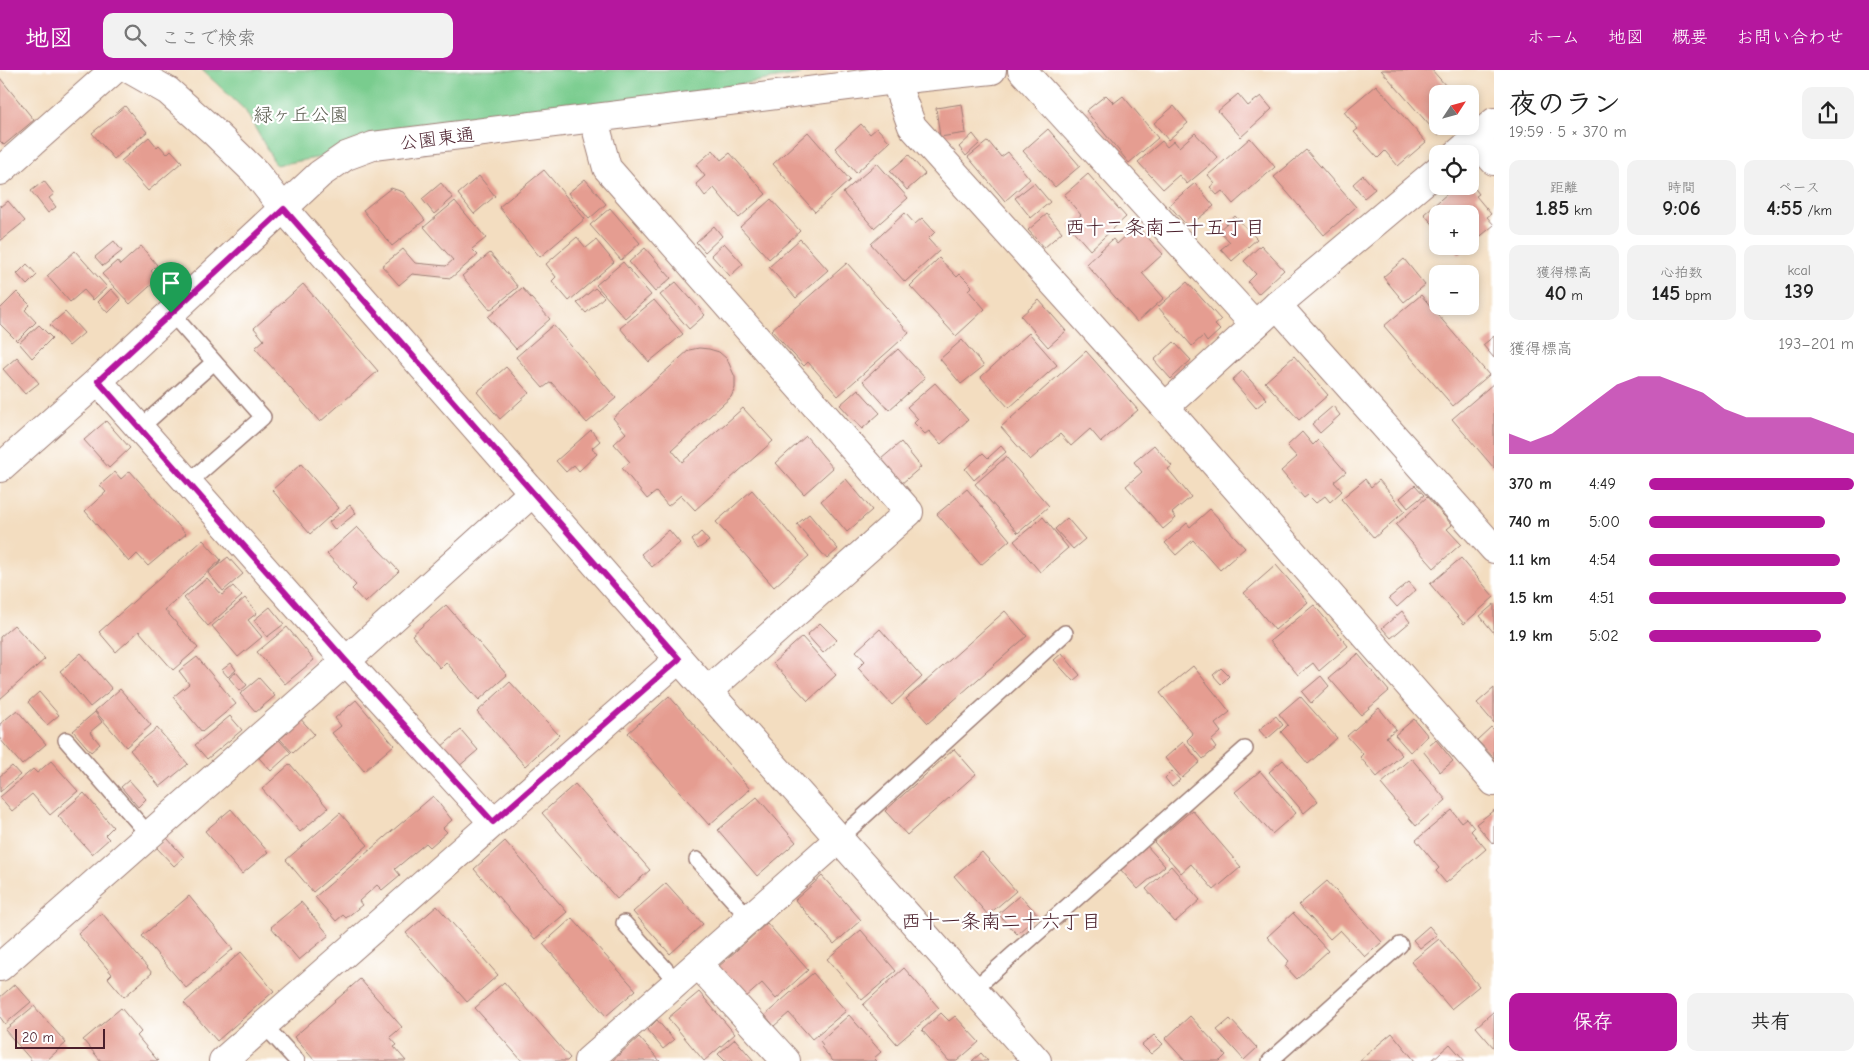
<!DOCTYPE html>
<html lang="ja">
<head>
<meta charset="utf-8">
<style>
  body { margin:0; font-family:"Comic Neue","Klee One",sans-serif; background:#f2f2f2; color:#222; height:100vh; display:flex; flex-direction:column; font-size:19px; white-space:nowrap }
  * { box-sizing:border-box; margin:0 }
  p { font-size:16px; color:#767676 }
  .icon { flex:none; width:28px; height:28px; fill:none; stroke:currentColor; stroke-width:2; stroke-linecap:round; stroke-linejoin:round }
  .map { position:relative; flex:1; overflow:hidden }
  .details { display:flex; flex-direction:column; background:#fff; width:375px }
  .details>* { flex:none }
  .needle { width:32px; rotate:54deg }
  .buttons { position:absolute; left:1429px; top:15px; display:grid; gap:10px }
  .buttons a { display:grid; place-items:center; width:50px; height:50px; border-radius:10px; background:#fff; box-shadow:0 2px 8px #0003; font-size:25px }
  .scale { position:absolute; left:15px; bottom:12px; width:90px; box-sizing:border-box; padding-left:5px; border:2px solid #4a1f2b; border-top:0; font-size:14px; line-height:18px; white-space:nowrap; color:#4a1f2b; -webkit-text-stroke:4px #fff; paint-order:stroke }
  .pin { position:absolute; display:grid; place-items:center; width:42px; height:42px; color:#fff; margin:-51px -21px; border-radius:50% 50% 50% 0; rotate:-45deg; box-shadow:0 0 5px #0007 }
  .pin .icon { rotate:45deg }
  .round { display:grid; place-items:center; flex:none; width:52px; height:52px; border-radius:10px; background:#f2f2f2 }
  .summary { display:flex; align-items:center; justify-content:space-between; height:85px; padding:0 15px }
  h1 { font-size:28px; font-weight:800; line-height:38px }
  .figures { display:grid; grid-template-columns:repeat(3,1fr); gap:8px; height:85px; padding:5px 15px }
  .figures div { display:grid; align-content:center; border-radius:10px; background:#f2f2f2; text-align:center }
  .figures b { font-size:21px; font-weight:800 }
  .figures small { font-size:14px; font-weight:400 }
  .figures p { font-size:14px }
  .chart { height:140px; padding:10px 15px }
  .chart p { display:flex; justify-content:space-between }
  .chart svg { width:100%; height:90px; margin-top:5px; fill:#b5179e; opacity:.7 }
  .button { display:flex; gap:10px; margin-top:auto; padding:10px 15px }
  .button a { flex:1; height:58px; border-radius:10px; background:#b5179e; color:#fff; font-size:20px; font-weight:800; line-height:58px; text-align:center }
  .button a+a { background:#f2f2f2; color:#222 }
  ul { padding:0 15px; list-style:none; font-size:16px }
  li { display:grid; grid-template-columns:80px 60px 1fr; align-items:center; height:38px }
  li i { height:12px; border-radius:6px; background:#b5179e }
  header { display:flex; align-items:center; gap:30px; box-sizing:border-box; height:70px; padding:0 25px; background:#b5179e; color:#fff }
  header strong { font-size:24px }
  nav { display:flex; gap:28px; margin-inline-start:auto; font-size:18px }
  .search { width:350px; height:45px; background:#f2f2f2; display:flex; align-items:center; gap:12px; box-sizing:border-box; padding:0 18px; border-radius:10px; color:#767676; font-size:19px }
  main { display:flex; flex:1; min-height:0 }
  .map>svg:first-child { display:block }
</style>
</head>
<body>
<header>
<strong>地図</strong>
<div class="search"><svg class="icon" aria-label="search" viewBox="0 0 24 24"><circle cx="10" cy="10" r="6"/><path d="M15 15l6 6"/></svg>ここで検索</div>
<nav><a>ホーム</a><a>地図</a><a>概要</a><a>お問い合わせ</a></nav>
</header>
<main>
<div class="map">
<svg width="1494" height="991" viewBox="0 0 1494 991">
  <rect width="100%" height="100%" fill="#fff"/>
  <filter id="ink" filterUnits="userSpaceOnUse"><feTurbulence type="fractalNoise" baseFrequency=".02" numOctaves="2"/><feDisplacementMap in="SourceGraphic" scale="10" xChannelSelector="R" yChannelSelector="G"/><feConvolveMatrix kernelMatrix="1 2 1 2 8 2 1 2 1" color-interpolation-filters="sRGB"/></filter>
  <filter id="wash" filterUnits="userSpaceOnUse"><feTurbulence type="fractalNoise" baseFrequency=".0096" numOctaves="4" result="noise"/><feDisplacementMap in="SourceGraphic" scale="20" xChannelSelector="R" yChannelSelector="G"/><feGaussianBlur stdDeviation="1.12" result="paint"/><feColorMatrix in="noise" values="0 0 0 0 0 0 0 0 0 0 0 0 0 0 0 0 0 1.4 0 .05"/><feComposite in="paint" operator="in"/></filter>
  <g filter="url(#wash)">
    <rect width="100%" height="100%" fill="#f3ddc0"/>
    <path fill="#79cc8e" stroke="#62765c" d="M202 0H823L276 95 245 40Z"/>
    <g id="blocks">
      <g fill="#e59d91">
        <path d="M1381 0H1432L1453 24H1438V56H1448L1438 65Z"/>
        <path d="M0 8 34 50 4 75 0 71Z"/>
        <path d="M1376 15 1426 72 1398 96 1385 81 1378 88 1354 62 1358 59 1344 42Z"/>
        <path d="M1238 24 1248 36 1261 26 1272 39 1241 67 1218 41Z"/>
        <path d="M1106 25 1114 33 1123 26 1158 68 1129 93 1086 41Z"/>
        <path d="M962 34 966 63 940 67 936 38Z"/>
        <path d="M125 36 147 62 114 89 92 63Z"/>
        <path d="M1174 36 1188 53 1168 70 1154 53Z"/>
        <path d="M861 54 870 64 877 58 890 72 856 103 835 78Z"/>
        <path d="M1048 59 1080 96 1055 117 1023 81Z"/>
        <path d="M808 62 850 110 815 142 773 94Z"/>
        <path d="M1195 63 1218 88 1187 114 1179 105 1163 119 1138 92 1162 71 1167 77 1174 71 1179 77Z"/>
        <path d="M973 64 980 73 966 86 959 77Z"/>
        <path d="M149 67 157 77 159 75 167 84 171 80 182 92 148 121 121 91Z"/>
        <path d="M1250 68 1275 97 1233 134 1222 121 1217 125 1210 117 1215 113 1208 105Z"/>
        <path d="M988 71 1001 87 1008 82 1030 109 1005 131 968 87Z"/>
        <path d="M713 80 721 90 730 83 766 124 739 148 714 118 705 126 696 114 705 106 696 95Z"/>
        <path d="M1306 80 1356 137 1324 165 1274 107Z"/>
        <path d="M909 85 925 104 907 120 890 101Z"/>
        <path d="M877 93 908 128 874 158 843 123Z"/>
        <path d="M544 100 585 149 540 187 499 137Z"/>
        <path d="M1088 104 1126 147 1090 180 1069 156 1081 145 1064 125Z"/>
        <path d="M1363 105 1375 119 1364 128 1353 114Z"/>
        <path d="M479 106 495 126 474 144 458 124Z"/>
        <path d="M585 109 606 134 589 149 568 123Z"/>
        <path d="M44 111 54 124 49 128 56 137 48 143 31 121Z"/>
        <path d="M1470 112 1479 124 1476 126 1491 144 1487 147 1494 155 1470 175V144H1438V160L1424 144 1456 116H1470Z"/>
        <path d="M441 113 453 128 434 144 422 129Z"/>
        <path d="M1034 113 1050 132 1031 148 1015 128Z"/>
        <path d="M1195 113 1214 136 1188 157 1169 135Z"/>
        <path d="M391 118 403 122 425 150 392 176 363 140Z"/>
        <path d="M771 129 800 161 769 189 740 157Z"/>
        <path d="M8 131 25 151 0 171V135L1 137Z"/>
        <path d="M455 131 486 168 472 179 478 185 451 208 412 204 399 215 382 196 403 179 415 193 446 196 453 190 424 157Z"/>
        <path d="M610 138 640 173 621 190 590 155Z"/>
        <path d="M905 143 915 154 922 148 935 162 928 169 939 181 905 212 871 174Z"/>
        <path d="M1047 144 1062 162 1044 178 1028 160Z"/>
        <path d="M1235 146 1257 169 1232 191 1221 179 1230 172 1219 160Z"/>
        <path d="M714 156 722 166 705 182 696 172Z"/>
        <path d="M1137 156 1163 184 1142 203 1164 228 1137 252 1086 194 1113 169 1117 174Z"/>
        <path d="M577 167 586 178 596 170 614 192 569 231 552 211 556 207 546 194Z"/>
        <path d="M800 169 828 200 796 228 769 197Z"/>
        <path d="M114 171 122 181 103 196 95 187Z"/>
        <path d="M724 173 743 194 730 206 711 185Z"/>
        <path d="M1261 175 1284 200 1258 224 1248 212 1256 204 1244 191Z"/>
        <path d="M141 176 157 195 151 201 158 209 130 234 102 204 117 191 120 195Z"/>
        <path d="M1452 176H1469L1459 185Z"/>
        <path d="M645 178 671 208 655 222 629 192Z"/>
        <path d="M75 181 107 217 93 230 84 220 70 232 47 206Z"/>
        <path d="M490 183 518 217 490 240 462 206Z"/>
        <path d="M939 188 957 207 960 204 972 216 968 220 985 239 956 266 910 216Z"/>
        <path d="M1404 189 1425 215 1404 232 1383 207Z"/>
        <path d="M623 192 651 225 625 248 596 215Z"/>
        <path d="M847 193 909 263 838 326 808 292 804 296 771 260Z"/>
        <path d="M27 194 37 205 27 215 17 204Z"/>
        <path d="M676 212 705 245 689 259 660 225Z"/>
        <path d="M1187 212 1221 250 1215 255 1220 260 1207 272 1203 266 1192 276 1158 237Z"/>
        <path d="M303 214 378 301 320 352 255 278 264 270 254 258Z"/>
        <path d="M522 218 550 249 516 279 488 247Z"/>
        <path d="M595 218 604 227 586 243 577 233Z"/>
        <path d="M111 219 121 230 108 243 98 232Z"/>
        <path d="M17 222 30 235 25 240 36 252 17 271 0 254V239Z"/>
        <path d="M1421 225 1489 305 1453 336 1384 256Z"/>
        <path d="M654 230 683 264 649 292 620 258Z"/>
        <path d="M1039 230 1066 261 1048 277 1021 246Z"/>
        <path d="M65 242 84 263 69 276 50 255Z"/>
        <path d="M39 255 52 268 32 288 19 273Z"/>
        <path d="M553 255 616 328 587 353 551 312 543 318 516 287Z"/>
        <path d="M1029 263 1057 295 1009 338 981 307Z"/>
        <path d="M1494 266V288L1483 275Z"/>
        <path d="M962 270 984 296 961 314 940 289Z"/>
        <path d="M1174 272 1191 290 1171 309 1154 290Z"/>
        <path d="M699 278 709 279 719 282 727 289 735 307V318L731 327 672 380 682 392 743 338 773 371 695 440 681 425 668 436 656 422 647 429 622 398 630 392 614 374 626 363 613 348 689 280Z"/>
        <path d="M898 279 925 308 889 340 863 311Z"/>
        <path d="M1086 281 1138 340 1101 372 1090 359 1071 376 1060 364 1030 390 1001 357Z"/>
        <path d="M1294 286 1328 325 1299 350 1265 312Z"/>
        <path d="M17 287 39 313 25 324 3 299Z"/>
        <path d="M506 297 529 323 500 349 477 322Z"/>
        <path d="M1242 301 1267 329 1256 338 1232 310Z"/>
        <path d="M935 313 968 350 941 374 929 361 925 364 914 353 918 349 907 337Z"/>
        <path d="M1494 313V398L1452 349Z"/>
        <path d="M858 319 880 343 862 359 840 335Z"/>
        <path d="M1333 336 1340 345 1320 363 1312 354Z"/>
        <path d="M106 351 130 378 109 398 84 370Z"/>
        <path d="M591 360 600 371 592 378 597 384 579 401 574 395 566 402 556 391Z"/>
        <path d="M1302 362 1313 375 1318 370 1346 402 1334 412 1342 421 1330 432 1325 426 1316 433 1308 425 1304 428 1281 401 1297 387 1287 376Z"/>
        <path d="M806 366 833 398 804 424 776 393Z"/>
        <path d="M901 372 921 397 901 414 881 389Z"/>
        <path d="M1154 375 1172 396 1168 399 1191 427 1172 443 1176 448 1163 459 1126 416 1142 402 1134 392Z"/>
        <path d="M1001 376 1006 382 974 410 965 399 983 383 988 388Z"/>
        <path d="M1006 387 1049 436 1018 463 975 414Z"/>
        <path d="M301 394 339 438 310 464 272 420Z"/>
        <path d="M130 401 186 464 148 496 137 484 129 492 85 441 106 422 100 415 115 402 121 409Z"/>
        <path d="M846 409 872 440 847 462 821 431Z"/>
        <path d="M1365 409 1371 417 1379 410 1405 441 1374 468 1341 429Z"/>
        <path d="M1415 415 1424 425 1408 438 1400 428Z"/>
        <path d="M967 419 1010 470 981 495 937 444Z"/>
        <path d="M752 420 809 486 774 517 716 452Z"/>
        <path d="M1427 427 1452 455 1447 459 1461 474 1434 498 1396 455Z"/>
        <path d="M350 435 356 443 335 460 329 452Z"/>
        <path d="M1210 439 1245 478 1220 500 1193 470 1176 485 1165 473 1187 453 1190 457Z"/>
        <path d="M809 444 838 479 827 489 797 454Z"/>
        <path d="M1043 447 1068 478 1040 502 1014 471Z"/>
        <path d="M1067 448 1085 469 1073 479 1055 459Z"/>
        <path d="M357 457 399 501 365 533 352 519 356 515 327 484Z"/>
        <path d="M669 460 680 473 652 497 641 484Z"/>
        <path d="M701 462 709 471 698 479 692 470Z"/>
        <path d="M203 470 221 490 165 540 198 578 173 600 139 561 116 582 99 562Z"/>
        <path d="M228 487 243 504 223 521 208 503Z"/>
        <path d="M1461 488 1494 527 1464 554 1430 514Z"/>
        <path d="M1276 495 1308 532 1275 560 1244 523Z"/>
        <path d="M207 508 222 525 233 516 242 526 208 556 184 528Z"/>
        <path d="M1409 512 1416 520 1397 537 1389 528Z"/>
        <path d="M245 528 257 543 248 550 262 567 238 587 212 556Z"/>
        <path d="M1494 534V563L1480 546Z"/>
        <path d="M446 535 507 605 479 630 446 592 440 598 412 565Z"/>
        <path d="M1314 535 1348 576 1319 601 1313 593 1298 605 1270 571Z"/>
        <path d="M270 537 284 554 267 567 254 550Z"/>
        <path d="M1005 541 1027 566 928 653 906 629Z"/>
        <path d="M1402 541 1410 552 1391 568 1382 558Z"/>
        <path d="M820 553 837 570 823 583 807 565Z"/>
        <path d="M14 555 45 589 0 629V567Z"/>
        <path d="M287 557 314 590 285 614 257 582Z"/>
        <path d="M880 559 922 607 892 635 858 598 865 591 856 581Z"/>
        <path d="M802 567 836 605 808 631 773 593Z"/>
        <path d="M81 583 112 619 90 637 60 601Z"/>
        <path d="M1062 583 1080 605 1073 611 1054 590Z"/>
        <path d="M1358 584 1389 621 1361 645 1329 608Z"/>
        <path d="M197 587 236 634 202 662 173 627 189 614 179 601Z"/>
        <path d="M231 593 236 600 228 607 222 600Z"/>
        <path d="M1193 596 1230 642 1215 654 1221 662 1211 671 1216 678 1203 689 1187 670 1193 664 1160 623Z"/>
        <path d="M1221 598 1229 606 1221 614 1213 605Z"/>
        <path d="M236 602 247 615 240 621 229 608Z"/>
        <path d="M1321 606 1329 616 1311 633 1302 622Z"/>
        <path d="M259 608 275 626 256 642 240 624Z"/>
        <path d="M510 612 559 665 525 696 477 642Z"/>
        <path d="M1494 618V653L1477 633Z"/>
        <path d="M120 619 151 655 126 677 95 641Z"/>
        <path d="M39 622 59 645 47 655 28 632Z"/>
        <path d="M669 626 750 719 709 755 628 663Z"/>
        <path d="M1300 626 1337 668 1308 694 1281 662 1288 655 1279 644Z"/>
        <path d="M356 630 394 675 364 701 332 663 341 656 335 648Z"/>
        <path d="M1379 638 1396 659 1386 667 1402 685 1377 707 1360 687 1363 684 1347 666Z"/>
        <path d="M17 640 46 674 22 695 0 669V654Z"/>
        <path d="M95 642 102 652 90 662 100 674 91 682 73 661Z"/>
        <path d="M230 646 242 660 207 689 195 675Z"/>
        <path d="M298 646 314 664 293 683 280 669 288 662 284 658Z"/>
        <path d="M1276 646 1283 655 1267 669 1259 660Z"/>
        <path d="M1414 649 1428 666 1410 682 1395 665Z"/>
        <path d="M1491 657 1494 660V688L1477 670Z"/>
        <path d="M157 658 188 694 160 717 130 680Z"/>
        <path d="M461 660 478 680 458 697 441 677Z"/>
        <path d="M279 670 291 683 271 701 259 688Z"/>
        <path d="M1436 670 1453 691 1440 702 1423 681Z"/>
        <path d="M1183 672 1200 692 1182 708 1165 688Z"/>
        <path d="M954 679 976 704 907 765 885 741Z"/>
        <path d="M1411 688 1446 730 1416 756 1381 714Z"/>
        <path d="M1283 690 1318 731 1304 743 1269 702Z"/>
        <path d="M51 691 78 721 50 745 32 724 12 741 0 727 33 699 37 703Z"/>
        <path d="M290 694 328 738 300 762 262 719Z"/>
        <path d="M12 696 20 705 0 722V706Z"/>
        <path d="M1172 701 1180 710 1172 717 1165 708Z"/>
        <path d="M1260 701 1296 743 1272 764 1235 722Z"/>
        <path d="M129 710 146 729 138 737 121 717Z"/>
        <path d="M575 714 650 800 617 829 542 743Z"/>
        <path d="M84 723 113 757 105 765 109 769 92 784 58 746Z"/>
        <path d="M433 726 452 750 443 758 447 762 430 777 426 773 395 799 400 805 382 820 377 815 359 831 362 835 346 848 343 845 336 851 315 827Z"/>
        <path d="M757 727 796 772 757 806 718 760Z"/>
        <path d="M231 739 268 782 242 804 205 761Z"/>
        <path d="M1192 740 1241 797 1214 820 1191 794 1181 803 1154 772Z"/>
        <path d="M1452 740 1461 752 1466 748 1474 758 1471 761 1486 779 1446 813 1436 801 1439 798 1416 770Z"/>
        <path d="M1494 740V773L1493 774 1476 754Z"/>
        <path d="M340 743 368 775 313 822 286 790Z"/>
        <path d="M167 768 184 787 174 796 156 777Z"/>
        <path d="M505 771 567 842 535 869 474 799Z"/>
        <path d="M1147 776 1165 796 1138 819 1120 799Z"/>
        <path d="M982 782 1016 821 988 845 954 806Z"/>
        <path d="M1171 796 1200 830 1175 852 1146 819Z"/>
        <path d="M822 806 861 850 834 874 795 830Z"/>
        <path d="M1327 811 1382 872 1365 887 1340 860 1330 869 1299 835Z"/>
        <path d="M666 813 703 854 670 884 633 842Z"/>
        <path d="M1020 825 1038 845 1017 864 998 844Z"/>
        <path d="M189 826 233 879 186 918 142 866Z"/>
        <path d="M301 832 329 865 299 890 271 857Z"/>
        <path d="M437 836 498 905 467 932 406 863Z"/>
        <path d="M102 843 152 903 124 927 108 908 112 904 78 864Z"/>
        <path d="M1293 843 1328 881 1297 909 1285 896 1289 891 1267 867Z"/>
        <path d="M572 848 636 920 606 946 543 874Z"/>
        <path d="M767 853 808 900 776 929 762 913 744 929 717 898Z"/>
        <path d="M1429 856 1437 865 1420 878 1413 870Z"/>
        <path d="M861 860 896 901 862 930 827 889Z"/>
        <path d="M1439 869 1479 916 1451 939 1411 892Z"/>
        <path d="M241 882 274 921 217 971 184 933Z"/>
        <path d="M904 898 939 938 897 974 863 935Z"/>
        <path d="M813 903 846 941 812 969 789 943 774 956 765 945Z"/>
        <path d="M360 909 402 957 390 967 397 975 394 977 406 991H315L294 967Z"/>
        <path d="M504 912 570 988 567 991H522L475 938Z"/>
        <path d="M15 914 31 932 5 954 0 947V927Z"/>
        <path d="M699 922 735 964 704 991 668 948Z"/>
        <path d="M34 936 66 973 46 991H32L5 960Z"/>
        <path d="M121 938 141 962 137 966 158 991H101L83 970Z"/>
        <path d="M1494 941V978L1476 957Z"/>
        <path d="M941 943 949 951 955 946 979 972 957 991H949L922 960Z"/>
        <path d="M849 945 881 982 874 988 877 991H833L821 977 823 975 820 971Z"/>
        <path d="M1190 946 1226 985 1220 991H1185L1165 969Z"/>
        <path d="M1230 949 1257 978 1244 990 1217 960Z"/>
        <path d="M657 950 674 970 663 979 647 960Z"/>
        <path d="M1392 963 1415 991H1359Z"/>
        <path d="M1154 965 1163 974 1151 984 1142 975Z"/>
        <path d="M639 967 660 991H612Z"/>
        <path d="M735 969 754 991H725L718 984Z"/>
        <path d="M1450 974 1465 991H1431Z"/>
        <path d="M981 983 988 991H972Z"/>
      </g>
    </g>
  </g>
  <g filter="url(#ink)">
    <use href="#blocks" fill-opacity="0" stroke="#9e7e76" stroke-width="1"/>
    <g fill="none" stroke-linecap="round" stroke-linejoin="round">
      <defs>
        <g id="lane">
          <path d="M171 243 263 347 188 413"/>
          <path d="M140 358 214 292"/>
          <path d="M66 670 149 765"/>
          <path d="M839 769 1065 563"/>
          <path d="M697 790 749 848"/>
          <path d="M624 853 677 912"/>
          <path d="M973 920 1245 679"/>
          <path d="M264 955 297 991"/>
          <path d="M1270 991 1400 875"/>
        </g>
        <g id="street">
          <path d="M131 0 168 21 213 61 254 101 284 139 679 589 1037 991"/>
          <path d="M1022 0 1255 255"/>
          <path d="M895 10 912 56 1165 337 1494 712"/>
          <path d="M594 50 607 98 909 442 709 620"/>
          <path d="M1474 69 1494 91"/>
          <path d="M1457 84 1494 52"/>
          <path d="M0 101 114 0"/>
          <path d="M1277 235 1494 479"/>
          <path d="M98 311 346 591 493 752"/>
          <path d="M1165 337 1277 235 1438 100"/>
          <path d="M698 894 786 991"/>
          <path d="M0 897 346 591 533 422"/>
          <path d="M223 991 679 589"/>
          <path d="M588 991 839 769"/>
        </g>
        <path id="secondary" d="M0 398 98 311 320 104 346 86 373 76 895 10 992 0"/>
      </defs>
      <use href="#lane" stroke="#9e7e76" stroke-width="18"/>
      <use href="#street" stroke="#9e7e76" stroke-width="30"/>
      <use href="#secondary" stroke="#9e7e76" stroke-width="30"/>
      <use href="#lane" stroke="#fff" stroke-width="15"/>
      <use href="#street" stroke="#fff" stroke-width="28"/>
      <use href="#secondary" stroke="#fff" stroke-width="28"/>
    </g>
  </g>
  <g fill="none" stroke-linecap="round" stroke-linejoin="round" filter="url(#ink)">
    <defs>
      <path id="route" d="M284 139 679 589 493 752 346 591 98 311Z"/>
    </defs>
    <use href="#route" stroke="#fff" stroke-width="10"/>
    <use href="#route" stroke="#b5179e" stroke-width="6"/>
  </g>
  <g text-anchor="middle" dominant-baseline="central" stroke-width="4.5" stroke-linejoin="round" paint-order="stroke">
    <g font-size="19" fill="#5a5c4e" stroke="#fff">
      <text x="301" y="45">緑ヶ丘公園</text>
    </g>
    <g font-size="19" fill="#4a1f2b" stroke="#fff">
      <text transform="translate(437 69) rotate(-7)">公園東通</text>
    </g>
    <g font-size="20" fill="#4a1f2b" stroke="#fff">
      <text x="1165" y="157">西十二条南二十五丁目</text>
      <text x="1001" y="851">西十一条南二十六丁目</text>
    </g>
  </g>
</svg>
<div class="buttons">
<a><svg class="needle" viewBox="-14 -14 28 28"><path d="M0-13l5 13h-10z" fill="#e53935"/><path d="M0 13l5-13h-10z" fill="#767676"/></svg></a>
<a><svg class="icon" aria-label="locate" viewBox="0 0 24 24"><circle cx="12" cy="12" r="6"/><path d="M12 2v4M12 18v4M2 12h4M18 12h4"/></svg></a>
<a>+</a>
<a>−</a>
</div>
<div class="scale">20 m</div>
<div class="pin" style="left:171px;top:243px;background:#1e9e55"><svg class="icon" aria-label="arrive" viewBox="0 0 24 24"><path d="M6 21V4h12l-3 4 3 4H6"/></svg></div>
</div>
<section class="details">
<div class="summary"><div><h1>夜のラン</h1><p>19:59 · 5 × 370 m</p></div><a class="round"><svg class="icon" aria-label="share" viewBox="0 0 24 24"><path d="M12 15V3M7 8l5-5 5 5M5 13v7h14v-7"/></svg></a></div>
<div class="figures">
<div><p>距離</p><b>1.85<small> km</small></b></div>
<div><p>時間</p><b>9:06</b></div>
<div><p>ペース</p><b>4:55<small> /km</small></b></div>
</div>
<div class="figures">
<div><p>獲得標高</p><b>40<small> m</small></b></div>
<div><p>心拍数</p><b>145<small> bpm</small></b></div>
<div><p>kcal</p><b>139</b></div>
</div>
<div class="chart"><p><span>獲得標高</span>193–201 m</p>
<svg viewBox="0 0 160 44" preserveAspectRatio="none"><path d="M0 44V34L10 38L20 34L30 26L40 18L50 10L60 6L70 6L80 10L90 14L100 22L110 26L120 26L130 26L140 26L150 30L160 34V44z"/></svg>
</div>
<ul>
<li><b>370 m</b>4:49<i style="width:100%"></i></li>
<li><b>740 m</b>5:00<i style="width:86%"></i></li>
<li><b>1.1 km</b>4:54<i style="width:93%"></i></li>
<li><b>1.5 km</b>4:51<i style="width:96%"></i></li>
<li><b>1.9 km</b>5:02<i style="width:84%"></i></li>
</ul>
<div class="button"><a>保存</a><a>共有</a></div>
</section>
</main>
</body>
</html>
